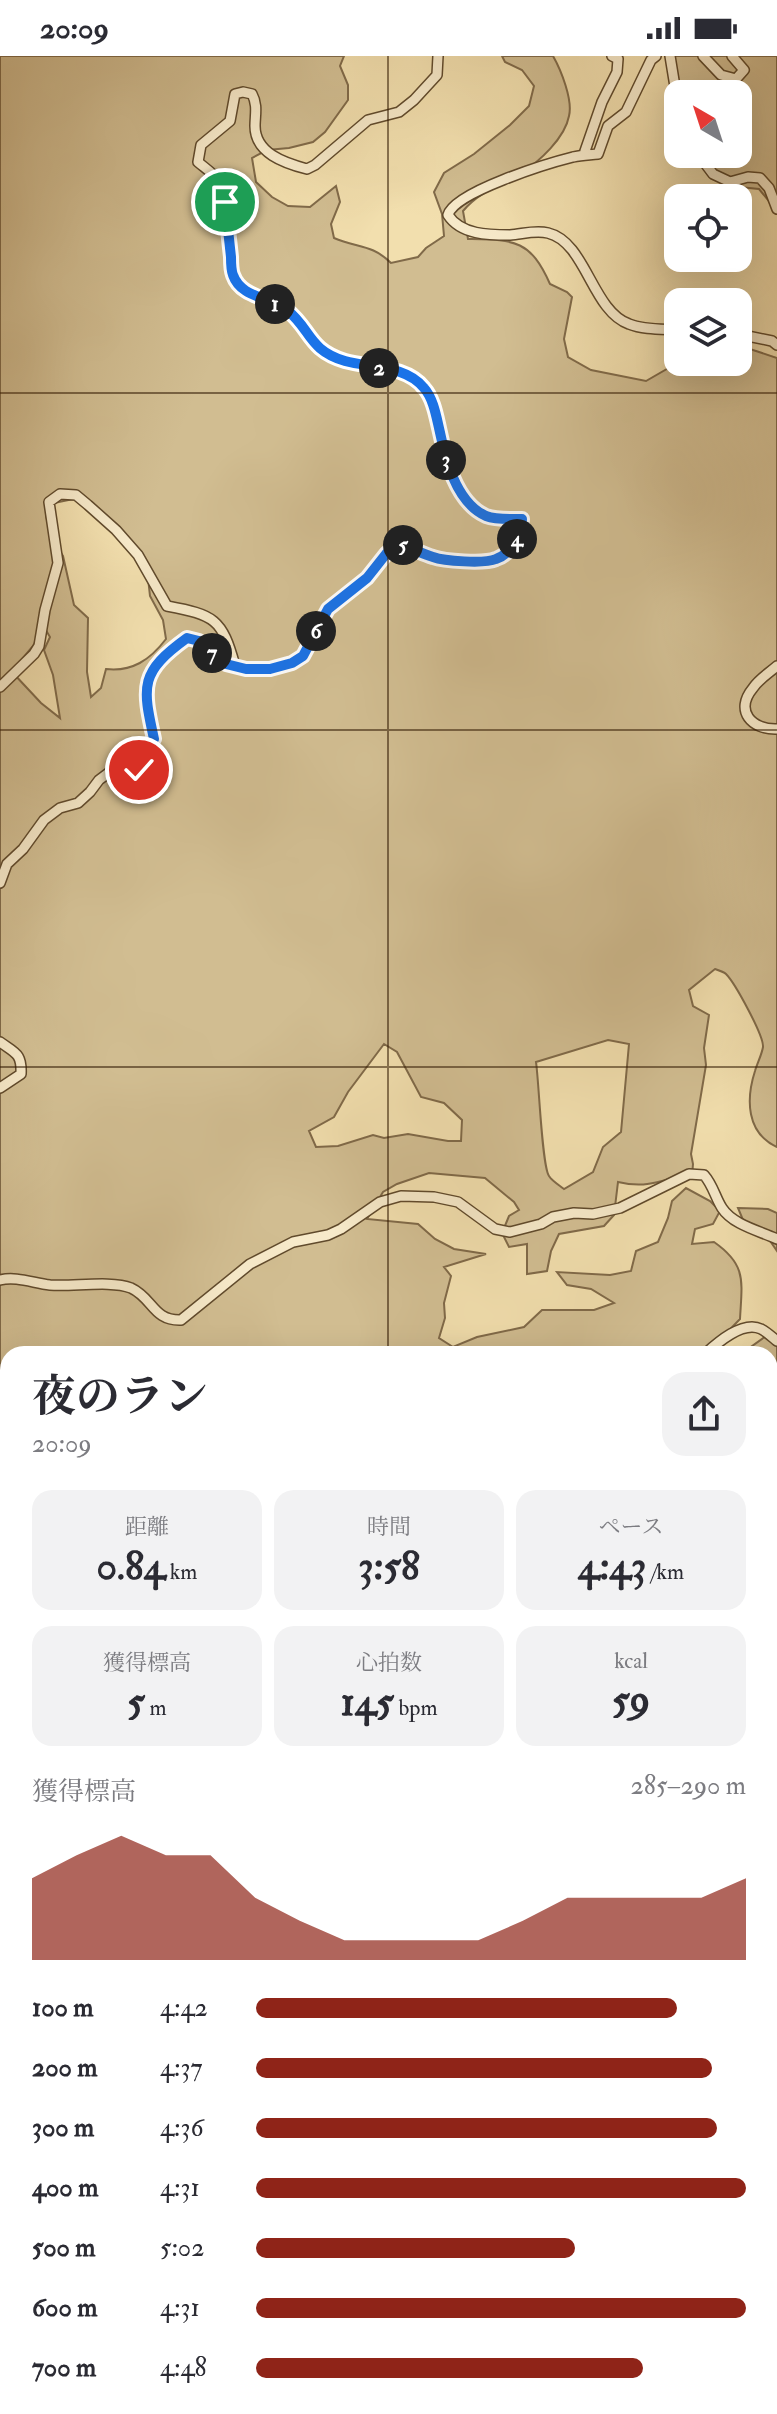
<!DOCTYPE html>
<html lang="ja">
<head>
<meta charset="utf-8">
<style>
  body { margin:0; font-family:"IM FELL Double Pica","Noto Serif JP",serif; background:#f2f2f3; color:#2b2b33; height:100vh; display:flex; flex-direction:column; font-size:30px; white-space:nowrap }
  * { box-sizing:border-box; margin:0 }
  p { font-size:26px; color:#7c7c81 }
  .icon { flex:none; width:44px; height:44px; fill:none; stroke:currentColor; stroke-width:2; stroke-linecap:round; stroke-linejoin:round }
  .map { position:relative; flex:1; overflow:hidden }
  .details { position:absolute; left:0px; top:1290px; width:778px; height:1068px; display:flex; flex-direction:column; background:#fff; border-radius:24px 24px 0 0; box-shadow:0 8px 32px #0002 }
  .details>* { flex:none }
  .needle { width:52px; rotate:321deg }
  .fabs { position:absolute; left:664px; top:24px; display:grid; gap:16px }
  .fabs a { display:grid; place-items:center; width:88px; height:88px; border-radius:16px; background:#fff; box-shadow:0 8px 32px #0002; font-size:40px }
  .pin { position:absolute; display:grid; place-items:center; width:68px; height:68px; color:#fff; margin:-34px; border:4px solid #fff; border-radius:50%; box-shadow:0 2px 8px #0007 }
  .km { position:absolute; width:40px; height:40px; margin:-20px; border-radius:50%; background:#222; color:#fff; font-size:22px; line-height:40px; text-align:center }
  .round { display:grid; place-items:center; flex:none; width:84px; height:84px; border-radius:24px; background:#f2f2f3 }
  .summary { display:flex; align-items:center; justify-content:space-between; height:136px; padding:0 32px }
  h1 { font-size:44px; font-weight:700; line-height:60px }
  .stats { display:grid; grid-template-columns:repeat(3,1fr); gap:12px; height:136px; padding:8px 32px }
  .stats div { display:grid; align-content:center; border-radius:20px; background:#f2f2f3; text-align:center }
  .stats b { font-size:40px; font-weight:700 }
  .stats small { font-size:22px; font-weight:400 }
  .stats p { font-size:22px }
  .chart { height:224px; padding:16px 32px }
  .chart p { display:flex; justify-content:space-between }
  .chart svg { width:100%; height:144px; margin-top:8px; fill:#8f2418; opacity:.7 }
  ul { padding:0 32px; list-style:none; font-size:26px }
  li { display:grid; grid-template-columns:128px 96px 1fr; align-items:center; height:60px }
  li i { height:20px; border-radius:10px; background:#8f2418 }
  .status { display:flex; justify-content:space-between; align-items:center; height:56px; padding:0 40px; background:#fff; direction:ltr }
  .status svg { height:22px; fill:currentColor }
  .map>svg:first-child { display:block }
</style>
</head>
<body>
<div class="status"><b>20:09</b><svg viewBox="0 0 49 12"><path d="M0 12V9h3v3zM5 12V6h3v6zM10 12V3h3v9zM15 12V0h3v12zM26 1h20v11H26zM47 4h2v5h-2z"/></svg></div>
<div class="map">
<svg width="777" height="2358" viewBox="0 0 777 2358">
  <rect width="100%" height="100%" fill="#f2dfae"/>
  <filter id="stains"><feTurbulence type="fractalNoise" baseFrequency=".0025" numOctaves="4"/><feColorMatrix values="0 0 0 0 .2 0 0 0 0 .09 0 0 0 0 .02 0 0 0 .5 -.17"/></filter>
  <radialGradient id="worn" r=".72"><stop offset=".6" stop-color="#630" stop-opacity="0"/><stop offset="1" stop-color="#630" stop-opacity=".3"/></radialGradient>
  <g fill="#d1bd91" stroke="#806a49" stroke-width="2" fill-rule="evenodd">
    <path d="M0 0H344L340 10 348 29V44L325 76 313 86 289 92 267 94 252 102 256 126 272 141 288 150 310 151 336 130 340 146 331 168 334 182C357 192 372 188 391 207L418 201 426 192 444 180 442 158 434 136 444 117 474 98 510 69 529 50 534 30 522 14 505 6 502 0H553C561 14 573 44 569 60 565 82 539 106 521 117 500 129 479 136 463 155L468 183C514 184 530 183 550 228L567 236 572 241 564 283 568 301 591 314 646 325 679 306H738V295L750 293 777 302V1091C746 1077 746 1043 755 1015 757 1008 762 998 763 991 764 980 735 927 726 918 724 916 718 914 715 913L689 934 693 950 709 959 704 992 706 1009 691 1098 693 1108 692 1120C661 1121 652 1134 618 1126L614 1159 604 1170 559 1178 551 1195 547 1215 527 1218V1188L509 1191 502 1177 509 1160 519 1154 514 1146 485 1122 429 1117 397 1128 383 1136 367 1163 418 1168 435 1183 454 1193 486 1198 444 1211 451 1220 444 1247 445 1262 439 1282 453 1291 477 1281 524 1271 542 1254H594L614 1247 591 1233 567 1229 557 1216 610 1219 631 1215 636 1195 658 1186 668 1162 672 1145 686 1132 710 1145 720 1155 713 1168 695 1173 692 1188 714 1186C747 1209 742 1225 740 1263L706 1298H8V2350H259V2358H0ZM83 441 147 513 150 540 163 564 166 583C150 604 132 616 106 613L101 632 91 641 87 616 88 562 74 549 63 500 53 485 46 460 54 447ZM44 571 50 581 44 594 53 619 60 662 41 647 13 617 17 609 33 590ZM608 984 629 988 621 1076 603 1091 593 1116 564 1133C559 1129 552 1125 549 1120 542 1111 539 1026 536 1006ZM384 988 397 996 421 1041 444 1047 462 1064 461 1085H448L408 1078 384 1082 373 1079 338 1090 316 1091 309 1075 334 1061 348 1036Z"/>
    <path d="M671 0H777V155L759 133 739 131 711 111 702 98H738V38H679Z"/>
    <path d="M738 1152 768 1153 777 1157V1195L766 1179 743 1164Z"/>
    <path d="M766 1280 777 1281V1515H770V1298H741Z"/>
    <path d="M770 1573 777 1580V1865L770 1859Z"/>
    <path d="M777 2022V2358H696L697 2350H770V2025Z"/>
  </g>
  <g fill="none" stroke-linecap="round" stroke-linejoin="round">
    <g stroke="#7d6745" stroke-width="3">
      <path d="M770 1996 777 1992"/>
      <path d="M494 2358 496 2350"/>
    </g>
    <defs>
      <g id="minor">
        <path d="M656 0 651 4 626 56 608 70 598 98C589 99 582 99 573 101 549 107 454 136 448 159 461 179 489 179 510 179 523 178 535 174 548 177 586 186 592 255 629 268 644 274 662 273 678 274"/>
        <path d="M670 0 678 49"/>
        <path d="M703 0 721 19 736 23 744 14 732 0"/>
        <path d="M588 98 585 95 602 46 617 16 618 3 612 0"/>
        <path d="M698 98 713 118 730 126 748 121 760 122 769 132 777 153"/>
        <path d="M738 278 772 285 777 289"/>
        <path d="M777 610C769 617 759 623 753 632 734 655 752 674 777 673"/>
        <path d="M0 631 34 598 39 590 45 554 58 507 49 446 60 438 76 439 88 449 116 474 138 499 167 550C214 559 222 562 235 610"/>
        <path d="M0 827 7 808 23 793 44 764 60 752 78 747 90 736 99 724 111 715 134 718 139 714 143 699 154 683C142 629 140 616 187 582L199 585 226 608 246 613H270L292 607 303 600 328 553 367 522 386 498 397 488C411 491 420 497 432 501 444 506 484 507 496 503 511 498 522 479 522 463 510 462 497 465 486 459 455 445 445 400 438 371 435 358 433 341 424 331 402 306 360 313 332 300 311 290 304 266 285 254 268 242 246 241 235 222 231 215 231 206 231 198 229 180 230 141 220 126 214 118 205 112 198 106L201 89 230 65 235 38 243 36 252 38C258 49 255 59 255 70 255 97 284 107 307 113L315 109 368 64 399 56 414 44 437 19 438 0"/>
        <path d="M0 986C15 997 22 997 21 1018L0 1032"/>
        <path d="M0 1224C16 1220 33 1227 50 1229 72 1231 111 1224 131 1232 153 1242 153 1265 181 1264L250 1208 293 1186 328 1179 341 1173 380 1146 401 1140 434 1141 458 1146 495 1173 510 1176 541 1168 553 1161 574 1157 593 1158 620 1152 689 1118 704 1119C713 1129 715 1141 722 1152 733 1169 760 1175 777 1183"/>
        <path d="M705 1298C717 1287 743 1264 761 1273 767 1276 772 1281 777 1285"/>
        <path d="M770 1511 775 1533 770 1545"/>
        <path d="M770 1868 777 1863"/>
        <path d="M770 1942 777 1935"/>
        <path d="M770 2016 777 2013"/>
        <path d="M770 2058 777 2052"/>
        <path d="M382 2350 383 2358"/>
        <path d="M54 2358 69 2350"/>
        <path d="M444 2358 446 2350"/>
      </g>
      <g id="major">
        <path d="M770 2186 777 2179"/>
        <path d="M0 2339 8 2344"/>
        <path d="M420 2358 421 2350"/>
        <path d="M584 2358 585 2350"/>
      </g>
    </defs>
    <use href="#minor" stroke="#604a2c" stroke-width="12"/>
    <use href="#major" stroke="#301801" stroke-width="14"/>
    <use href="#minor" stroke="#f7eaca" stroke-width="9"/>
    <use href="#major" stroke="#f2dfae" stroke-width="11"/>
  </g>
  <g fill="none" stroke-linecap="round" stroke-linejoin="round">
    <defs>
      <path id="route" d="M139 714 143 699 154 683C142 629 140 616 187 582L199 585 226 608 246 613H270L292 607 303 600 328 553 367 522 386 498 397 488C411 491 420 497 433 501 444 505 484 508 496 503 511 498 522 479 522 463 510 463 497 464 486 460 455 446 445 401 439 372 436 359 433 342 424 332 406 309 370 312 345 305 308 294 311 273 287 254 270 241 241 242 233 219 231 214 231 206 231 201 229 182 227 164 225 146"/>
    </defs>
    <use href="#route" stroke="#fff" stroke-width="16"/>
    <use href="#route" stroke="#1a73e8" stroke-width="10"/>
  </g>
  <path fill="none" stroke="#301801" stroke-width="2" stroke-opacity="0.55" d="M388 0V1298M0 337H777M0 674H777M0 1011H777M0 1347H8M770 1347H777M0 1684H8M770 1684H777M0 2021H8M770 2021H777M388 2350V2358"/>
  <rect width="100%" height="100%" filter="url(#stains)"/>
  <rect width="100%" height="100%" fill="url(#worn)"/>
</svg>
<div class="fabs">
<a><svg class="needle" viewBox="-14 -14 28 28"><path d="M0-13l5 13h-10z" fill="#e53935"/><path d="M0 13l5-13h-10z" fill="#7c7c81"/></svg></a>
<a><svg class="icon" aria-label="locate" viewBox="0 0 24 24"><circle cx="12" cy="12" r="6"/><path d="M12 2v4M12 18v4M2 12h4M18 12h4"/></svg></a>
<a><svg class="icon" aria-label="layers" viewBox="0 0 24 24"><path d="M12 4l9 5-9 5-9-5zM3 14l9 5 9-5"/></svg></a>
</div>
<div class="pin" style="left:225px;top:146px;background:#1e9e55"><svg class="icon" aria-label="arrive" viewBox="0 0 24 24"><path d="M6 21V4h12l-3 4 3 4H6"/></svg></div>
<div class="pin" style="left:139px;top:714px;background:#d93025"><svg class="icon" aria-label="check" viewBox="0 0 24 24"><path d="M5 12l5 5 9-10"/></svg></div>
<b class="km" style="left:275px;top:248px">1</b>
<b class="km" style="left:379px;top:312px">2</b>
<b class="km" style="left:446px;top:404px">3</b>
<b class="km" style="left:517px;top:483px">4</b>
<b class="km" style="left:403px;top:489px">5</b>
<b class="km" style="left:316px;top:575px">6</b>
<b class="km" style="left:212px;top:597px">7</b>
<section class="details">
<div class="summary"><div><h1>夜のラン</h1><p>20:09</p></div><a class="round"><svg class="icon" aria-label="share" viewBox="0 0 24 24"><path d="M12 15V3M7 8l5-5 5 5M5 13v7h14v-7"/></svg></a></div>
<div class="stats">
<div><p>距離</p><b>0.84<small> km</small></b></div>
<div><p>時間</p><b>3:58</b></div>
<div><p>ペース</p><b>4:43<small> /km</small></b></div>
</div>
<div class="stats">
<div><p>獲得標高</p><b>5<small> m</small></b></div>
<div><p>心拍数</p><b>145<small> bpm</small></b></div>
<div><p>kcal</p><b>59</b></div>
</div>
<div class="chart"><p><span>獲得標高</span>285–290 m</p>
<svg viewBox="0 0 160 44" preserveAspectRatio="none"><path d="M0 44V19L10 12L20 6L30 12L40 12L50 25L60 32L70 38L80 38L90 38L100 38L110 32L120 25L130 25L140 25L150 25L160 19V44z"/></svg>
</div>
<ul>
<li><b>100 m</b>4:42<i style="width:86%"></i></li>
<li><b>200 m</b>4:37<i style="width:93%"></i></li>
<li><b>300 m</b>4:36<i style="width:94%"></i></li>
<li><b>400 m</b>4:31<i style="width:100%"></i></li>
<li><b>500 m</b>5:02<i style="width:65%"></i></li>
<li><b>600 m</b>4:31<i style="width:100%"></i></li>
<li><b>700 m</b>4:48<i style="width:79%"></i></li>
</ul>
</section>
</div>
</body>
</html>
